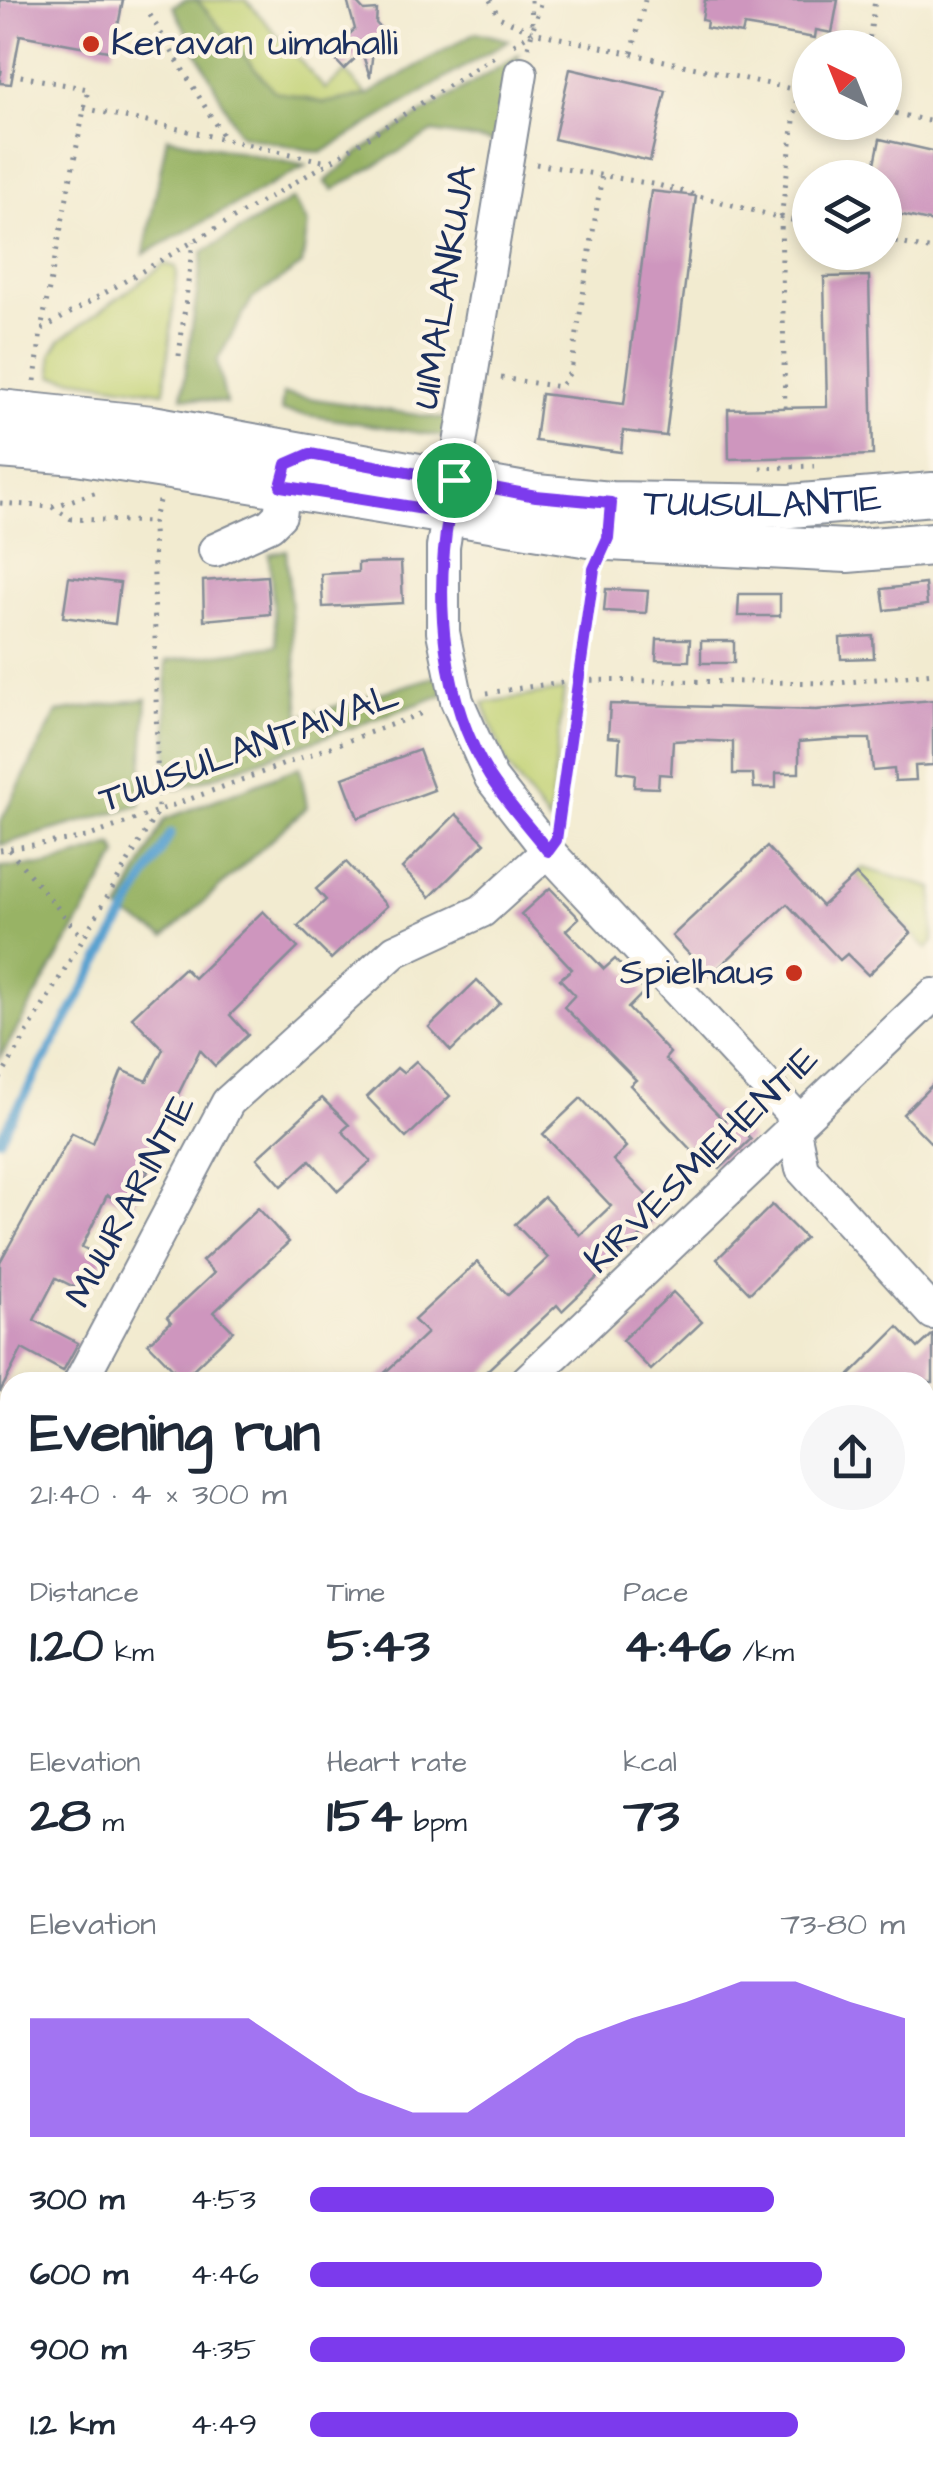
<!DOCTYPE html>
<html lang="en">
<head>
<meta charset="utf-8">
<style>
  body { margin:0; font-family:"Architects Daughter",sans-serif; background:#f6f6f7; color:#1f2937; height:100vh; display:flex; flex-direction:column; font-size:38px; white-space:nowrap }
  * { box-sizing:border-box; margin:0 }
  p { font-size:32px; color:#747a83 }
  .icon { flex:none; width:55px; height:55px; fill:none; stroke:currentColor; stroke-width:2; stroke-linecap:round; stroke-linejoin:round }
  .map { position:relative; flex:1; overflow:hidden }
  .panel { position:absolute; left:0px; top:1372px; width:935px; height:1112px; display:flex; flex-direction:column; background:#fff; border-radius:30px 30px 0 0; box-shadow:0 5px 15px #0003 }
  .panel>* { flex:none }
  .needle { width:65px; rotate:317deg }
  .buttons { position:absolute; left:792px; top:30px; display:grid; gap:20px }
  .buttons a { display:grid; place-items:center; width:110px; height:110px; border-radius:50%; background:#fff; box-shadow:0 5px 15px #0003; font-size:50px }
  .pin { position:absolute; display:grid; place-items:center; width:85px; height:85px; color:#fff; margin:-42px; border:5px solid #fff; border-radius:50%; box-shadow:0 2px 10px #0007 }
  .round { display:grid; place-items:center; flex:none; width:105px; height:105px; border-radius:52px; background:#f6f6f7 }
  .head { display:flex; align-items:center; justify-content:space-between; height:170px; padding:0 30px }
  h1 { font-size:55px; font-weight:700; line-height:75px }
  .figures { display:grid; grid-template-columns:repeat(3,1fr); gap:15px; height:170px; padding:10px 30px }
  .figures div { display:grid; align-content:center }
  .figures b { font-size:50px; font-weight:700 }
  .figures small { font-size:28px; font-weight:400 }
  .figures p { font-size:28px }
  .chart { height:280px; padding:20px 30px }
  .chart p { display:flex; justify-content:space-between }
  .chart svg { width:100%; height:180px; margin-top:10px; fill:#7c3aed; opacity:.7 }
  ul { padding:0 30px; list-style:none; font-size:32px }
  li { display:grid; grid-template-columns:160px 120px 1fr; align-items:center; height:75px }
  li i { height:25px; border-radius:12px; background:#7c3aed }
  .map>svg:first-child { display:block }
</style>
</head>
<body>
<div class="map">
<svg width="933" height="2484" viewBox="0 0 933 2484">
  <rect width="100%" height="100%" fill="#fcf5e5"/>
  <filter id="ink" filterUnits="userSpaceOnUse"><feTurbulence type="fractalNoise" baseFrequency=".01" numOctaves="2"/><feDisplacementMap in="SourceGraphic" scale="20" xChannelSelector="R" yChannelSelector="G"/><feConvolveMatrix kernelMatrix="1 2 1 2 8 2 1 2 1" color-interpolation-filters="sRGB"/></filter>
  <filter id="wash" filterUnits="userSpaceOnUse"><feTurbulence type="fractalNoise" baseFrequency=".0048" numOctaves="4" result="noise"/><feDisplacementMap in="SourceGraphic" scale="40" xChannelSelector="R" yChannelSelector="G"/><feGaussianBlur stdDeviation="2.25" result="paint"/><feColorMatrix in="noise" values="0 0 0 0 0 0 0 0 0 0 0 0 0 0 0 0 0 1.4 0 .05"/><feComposite in="paint" operator="in"/></filter>
  <g filter="url(#wash)">
    <rect width="100%" height="100%" fill="#f2ebd0"/>
    <g fill="#c1d173" stroke="#6e8068" stroke-width="2.5">
      <path d="M197 0H246L325 89 345 72 367 95 324 103 274 91Z"/>
      <path d="M165 264 176 267 177 277 164 392 53 376 51 355 60 340Z"/>
      <path d="M564 690 549 823 507 765 483 703Z"/>
      <path d="M863 868 933 888V943L927 949 856 875Z"/>
      <path d="M0 2214 10 2224V2475H215L205 2484H0Z"/>
    </g>
    <g fill="#98b365" stroke="#5a7162" stroke-width="2.5">
      <path d="M186 0H197L274 91 324 103 367 95 476 32 509 40 321 153 240 135 173 6Z"/>
      <path d="M519 55 500 143 433 132 333 190 325 182 361 151Z"/>
      <path d="M167 137 306 166 144 254Z"/>
      <path d="M293 199 308 224 302 265 252 299 217 361 226 403 182 397 203 252Z"/>
      <path d="M283 394 456 421 453 438 281 411Z"/>
      <path d="M286 550 300 717 440 675 443 695 179 789 168 786 166 661 277 646 269 554Z"/>
      <path d="M147 699 140 805 0 845V823L57 712Z"/>
      <path d="M300 767 307 807 165 937 119 911 165 819Z"/>
      <path d="M113 845 118 855 0 1058V867L48 865Z"/>
      <path d="M0 1828 10 1839V2224L0 2214Z"/>
    </g>
    <g fill="none" stroke-linecap="round" stroke-linejoin="round">
      <path stroke="#59a1d0" stroke-width="9" d="M0 1139 171 833"/>
    </g>
    <g id="blocks">
      <g fill="#ce96be">
        <path d="M0 0H123L113 52 20 35 11 84 0 83Z"/>
        <path d="M347 0H354L364 11 377 10 376 23 383 31 374 40 370 77 362 52 344 69 329 53 355 29Z"/>
        <path d="M705 0H838L832 33 816 30 815 38 744 26 742 34 706 28 707 21 702 20Z"/>
        <path d="M570 69 666 91 650 161 554 139Z"/>
        <path d="M880 139 933 151V222L885 211V178H872Z"/>
        <path d="M651 191 696 196 666 436 623 431 621 452 535 441 541 394 624 404Z"/>
        <path d="M869 276 873 455 729 459 728 409 827 407 824 277Z"/>
        <path d="M401 562 403 603 323 607 321 574 358 572V563Z"/>
        <path d="M267 576 270 614 204 620 203 581Z"/>
        <path d="M69 577 120 583 115 624 63 617Z"/>
        <path d="M925 584 927 605 885 610 882 589Z"/>
        <path d="M606 589 648 591 646 613 604 611Z"/>
        <path d="M739 594H780V616H738Z"/>
        <path d="M873 636 874 658 841 659 840 638Z"/>
        <path d="M657 639H690L689 661 656 660Z"/>
        <rect x="701" y="641" width="33" height="22"/>
        <path d="M933 700V765L915 766 916 780 895 781 894 769 873 771 870 739H837L799 742V773H776V788H754L753 774H733V742L691 740 673 741 671 775 659 774 658 788 634 787 635 774 618 772 620 738 608 737 610 704 816 710Z"/>
        <path d="M419 750 434 790 358 818 343 778Z"/>
        <path d="M456 814 485 843 430 897 402 868Z"/>
        <path d="M767 847 822 906 856 875 911 933 868 975 847 954 840 960 787 904 710 976 672 936Z"/>
        <path d="M346 862 387 906 331 959 298 926 326 900 316 889Z"/>
        <path d="M550 888 579 918 566 930 604 969 615 959 645 991 628 1008 670 1053 665 1059 724 1121 730 1116 751 1139 720 1169 700 1148 694 1153 630 1085 636 1080 564 1007 575 995 560 979 572 969 521 914Z"/>
        <path d="M263 911 298 948 230 1015 248 1035 215 1066 200 1050 142 1168 148 1171 131 1207 107 1195 82 1247 104 1258 86 1293 56 1278 34 1320 78 1343 63 1371 22 1349 0 1392V1262L72 1133 93 1143 122 1070 147 1081 163 1049 132 1017 184 968 194 978Z"/>
        <path d="M477 980 500 1003 451 1051 429 1027Z"/>
        <path d="M416 1061 450 1096 406 1138 367 1097 397 1068 403 1073Z"/>
        <path d="M933 1084V1145L903 1114Z"/>
        <path d="M322 1098 349 1125 342 1131 371 1161 338 1191 310 1160 282 1186 257 1158Z"/>
        <path d="M581 1098 626 1147 613 1160 664 1214 562 1311 557 1305 475 1382H375L427 1333 414 1320 477 1262 508 1295 548 1258 515 1224 544 1197 580 1235 611 1206 543 1134Z"/>
        <path d="M772 1205 805 1238 750 1293 717 1259Z"/>
        <path d="M258 1208 289 1242 214 1312 233 1331 183 1379 148 1343 171 1322 167 1317 214 1273 202 1261Z"/>
        <path d="M673 1292 702 1322 651 1370 622 1340Z"/>
        <path d="M898 1327 918 1348 933 1334V1382H843Z"/>
      </g>
    </g>
  </g>
  <g filter="url(#ink)">
    <use href="#blocks" fill-opacity="0" stroke="#868d97" stroke-width="2.5"/>
    <g fill="none" stroke-linecap="round" stroke-linejoin="round">
      <defs>
        <g id="minor">
          <path d="M521 73 443 547V632L457 701 491 778 548 851 790 1111 802 1169 933 1313"/>
          <path d="M215 550 270 525 280 515 288 464"/>
          <path d="M80 1382 228 1102 395 951 482 911 548 851"/>
          <path d="M526 1382 933 995"/>
          <path d="M10 1516 1 1545 10 1560"/>
          <path d="M925 1604 933 1597"/>
          <path d="M925 1951 933 1944"/>
          <path d="M483 2475 492 2484"/>
          <path d="M348 2484 358 2475"/>
        </g>
        <g id="major">
          <path id="s1" d="M0 411 152 427 536 496 611 503 790 506 933 494"/>
          <path d="M0 447 77 453 608 539 847 551 933 544"/>
        </g>
      </defs>
      <use href="#minor" stroke="#868d97" stroke-width="36"/>
      <use href="#major" stroke="#868d97" stroke-width="46"/>
      <g stroke="#868d97" stroke-width="5" stroke-dasharray="2.5 8" stroke-linecap="butt">
        <path d="M490 0 499 17 533 32 810 93"/>
        <path d="M531 0 532 24"/>
        <path d="M150 15 225 140"/>
        <path d="M514 44 533 32"/>
        <path d="M528 47 541 0"/>
        <path d="M868 48 875 0"/>
        <path d="M632 53 645 0"/>
        <path d="M0 72 88 89 41 330"/>
        <path d="M84 108 327 162"/>
        <path d="M885 111 933 122"/>
        <path d="M536 164 658 185 781 218 798 91"/>
        <path d="M885 240 933 250"/>
        <path d="M179 356 193 241"/>
        <path d="M501 378 560 387 571 371 602 175"/>
        <path d="M35 381 41 330 330 162 496 55"/>
        <path d="M785 408 781 218 810 224"/>
        <path d="M760 468 814 466"/>
        <path d="M0 503 52 507 97 492"/>
        <path d="M52 507 71 519 153 522"/>
        <path d="M487 693 576 680 839 683 933 673"/>
        <path d="M559 816 594 569"/>
        <path d="M0 850 87 837 428 711"/>
        <path d="M9 850 83 938"/>
        <path d="M0 1079 158 811 153 522 159 501"/>
        <path d="M0 1921 10 1911"/>
        <path d="M0 1999 10 2008"/>
      </g>
      <use href="#minor" stroke="#fff" stroke-width="32"/>
      <use href="#major" stroke="#fff" stroke-width="42"/>
    </g>
  </g>
  <g fill="none" stroke-linecap="round" stroke-linejoin="round" filter="url(#ink)">
    <defs>
      <path id="route" d="M310 454 536 496 611 503 608 538 594 569 556 840 548 851C529 827 507 803 490 777 442 701 434 600 449 513L281 486 287 464Z"/>
    </defs>
    <use href="#route" stroke="#fff" stroke-width="20"/>
    <use href="#route" stroke="#7c3aed" stroke-width="12"/>
  </g>
  <g fill="#c8321e" stroke="#fcf5e5" stroke-width="4">
    <circle cx="91" cy="44" r="10"/>
    <circle cx="794" cy="973" r="10"/>
  </g>
  <g text-anchor="middle" dominant-baseline="central" stroke-width="9" stroke-linejoin="round" paint-order="stroke">
    <g font-size="38" fill="#1b2f5e" stroke="#fcf5e5" text-anchor="start">
      <text x="111" y="44">Keravan uimahalli</text>
      <text x="774" y="973" text-anchor="end">Spielhaus</text>
    </g>
    <g font-size="38" fill="#1b2f5e" stroke="#fcf5e5">
      <text transform="translate(445 287) rotate(-81)">UIMALANKUJA</text>
      <text stroke="none"><textPath href="#s1" startOffset="770">TUUSULANTIE</textPath></text>
      <text transform="translate(249 748) rotate(-20)">TUUSULANTAIVAL</text>
      <text transform="translate(702 1160) rotate(-44)">KIRVESMIEHENTIE</text>
      <text transform="translate(131 1201) rotate(-62)">MUURARINTIE</text>
    </g>
  </g>
</svg>
<div class="buttons">
<a><svg class="needle" viewBox="-14 -14 28 28"><path d="M0-13l5 13h-10z" fill="#e53935"/><path d="M0 13l5-13h-10z" fill="#747a83"/></svg></a>
<a><svg class="icon" aria-label="layers" viewBox="0 0 24 24"><path d="M12 4l9 5-9 5-9-5zM3 14l9 5 9-5"/></svg></a>
</div>
<div class="pin" style="left:454px;top:480px;background:#1e9e55"><svg class="icon" aria-label="arrive" viewBox="0 0 24 24"><path d="M6 21V4h12l-3 4 3 4H6"/></svg></div>
<section class="panel">
<div class="head"><div><h1>Evening run</h1><p>21:40 · 4 × 300 m</p></div><a class="round"><svg class="icon" aria-label="share" viewBox="0 0 24 24"><path d="M12 15V3M7 8l5-5 5 5M5 13v7h14v-7"/></svg></a></div>
<div class="figures">
<div><p>Distance</p><b>1.20<small> km</small></b></div>
<div><p>Time</p><b>5:43</b></div>
<div><p>Pace</p><b>4:46<small> /km</small></b></div>
</div>
<div class="figures">
<div><p>Elevation</p><b>28<small> m</small></b></div>
<div><p>Heart rate</p><b>154<small> bpm</small></b></div>
<div><p>kcal</p><b>73</b></div>
</div>
<div class="chart"><p><span>Elevation</span>73–80 m</p>
<svg viewBox="0 0 160 44" preserveAspectRatio="none"><path d="M0 44V15L10 15L20 15L30 15L40 15L50 24L60 33L70 38L80 38L90 29L100 20L110 15L120 11L130 6L140 6L150 11L160 15V44z"/></svg>
</div>
<ul>
<li><b>300 m</b>4:53<i style="width:78%"></i></li>
<li><b>600 m</b>4:46<i style="width:86%"></i></li>
<li><b>900 m</b>4:35<i style="width:100%"></i></li>
<li><b>1.2 km</b>4:49<i style="width:82%"></i></li>
</ul>
</section>
</div>
</body>
</html>
